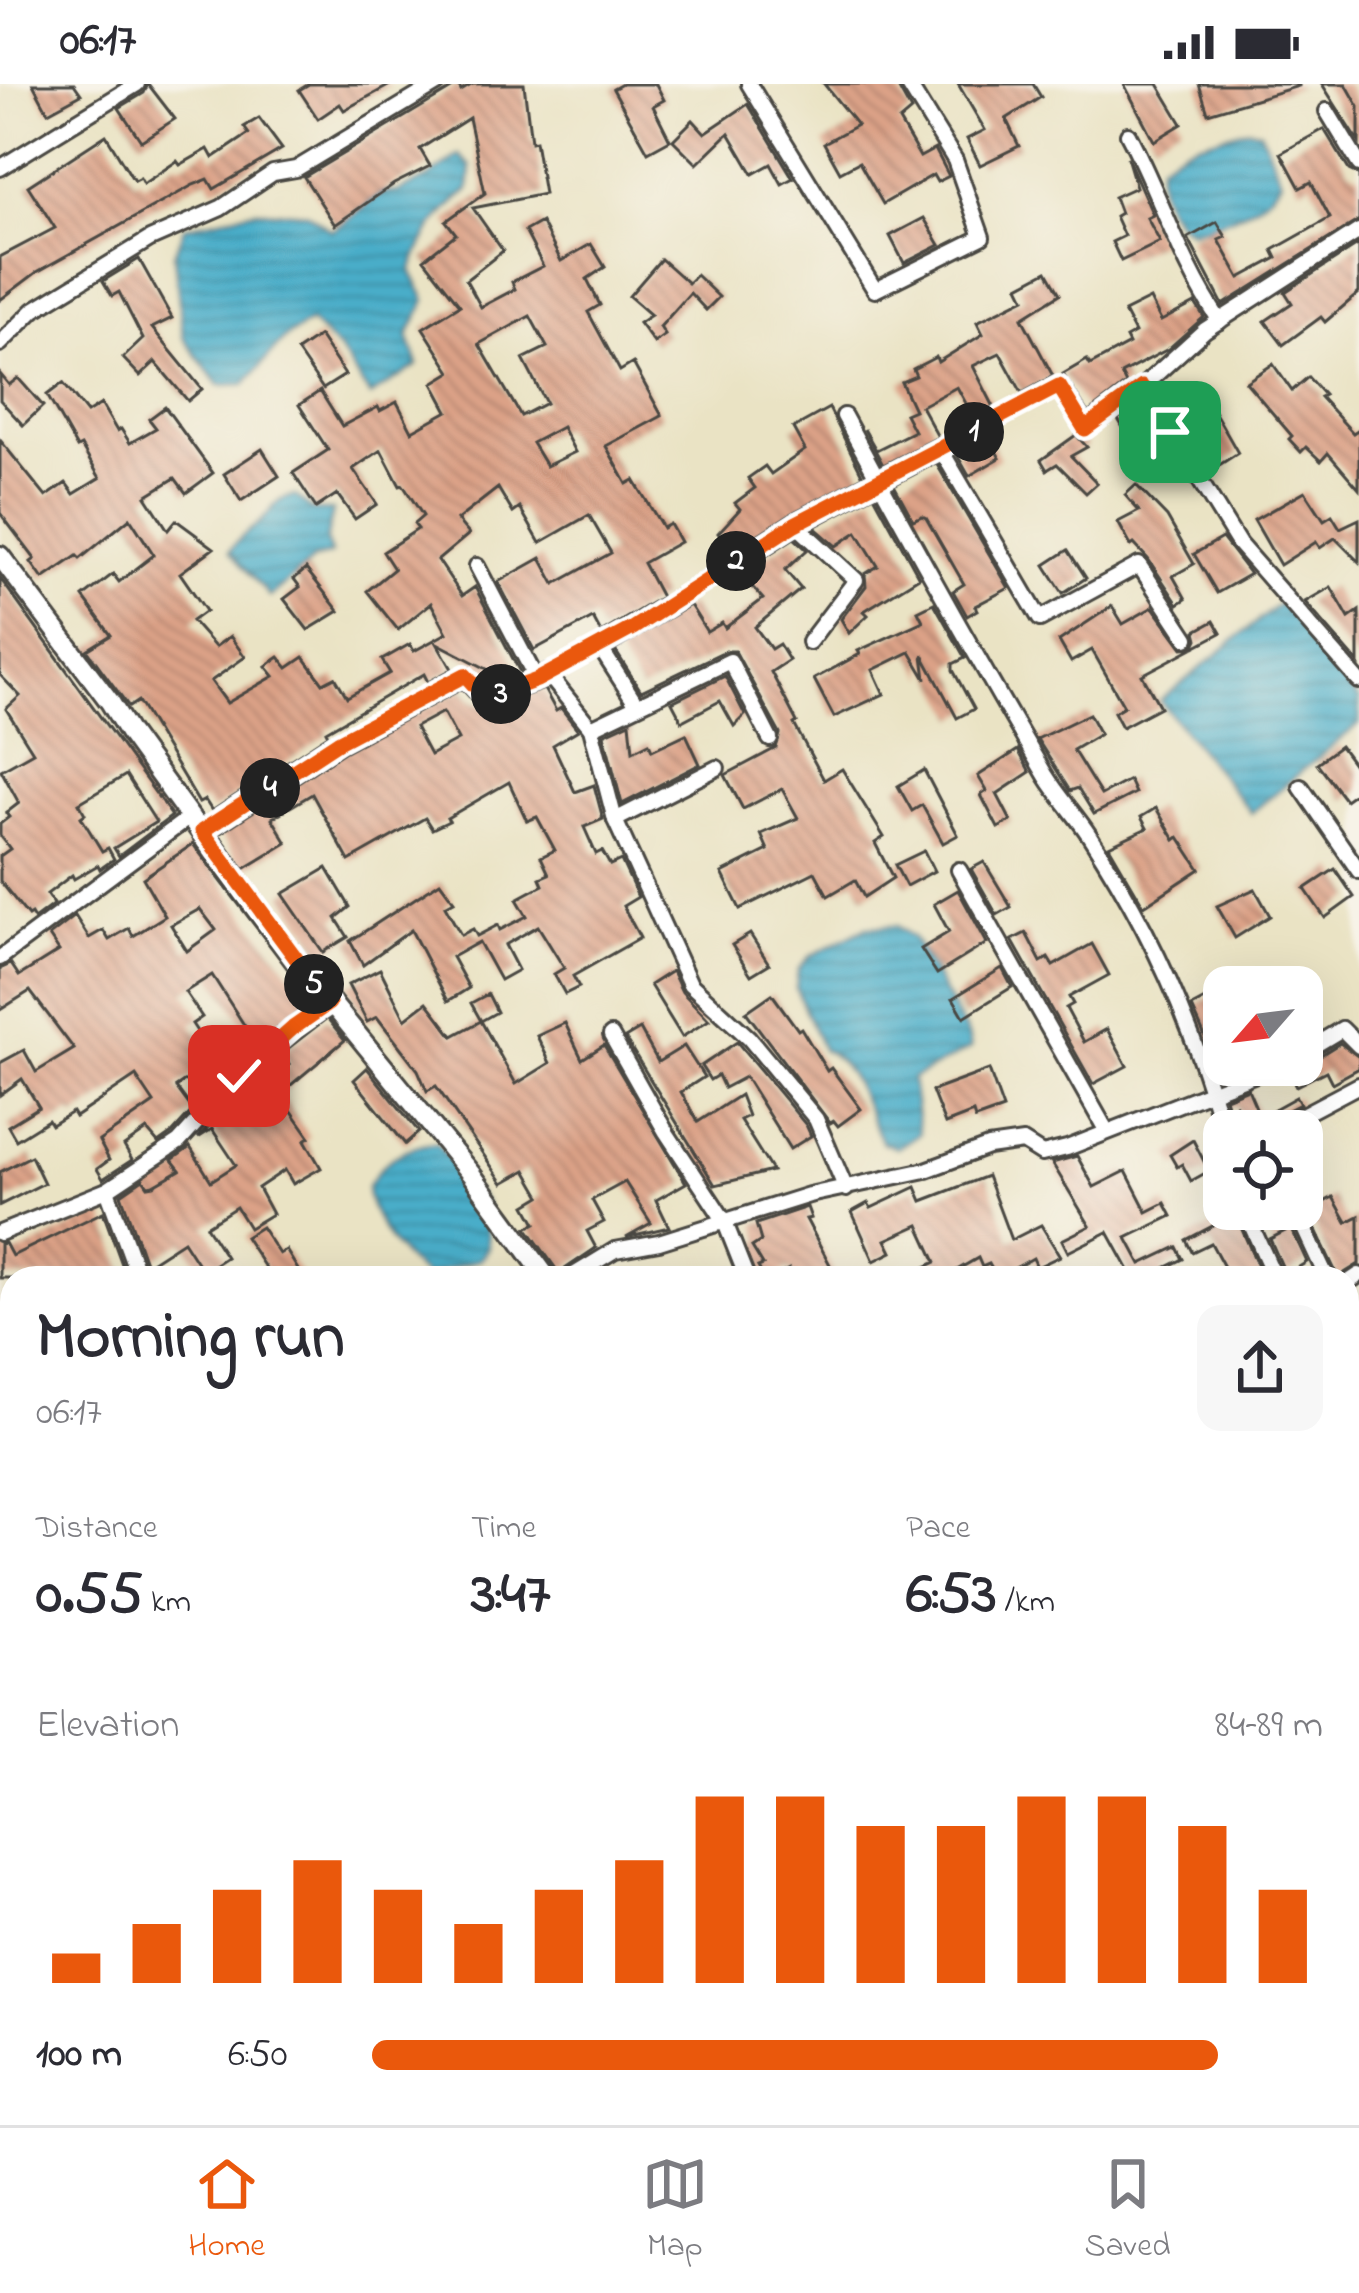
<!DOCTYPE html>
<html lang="en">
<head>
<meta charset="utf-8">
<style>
  body { margin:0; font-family:"Indie Flower",sans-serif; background:#f7f7f7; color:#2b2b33; height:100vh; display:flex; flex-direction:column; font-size:45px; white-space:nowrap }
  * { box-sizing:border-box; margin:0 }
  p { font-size:39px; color:#7c7c81 }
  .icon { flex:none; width:66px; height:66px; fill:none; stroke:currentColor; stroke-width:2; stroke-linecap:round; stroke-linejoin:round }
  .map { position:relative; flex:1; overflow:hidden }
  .details { position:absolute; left:0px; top:1182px; width:1359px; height:861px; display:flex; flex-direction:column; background:#fff; border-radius:36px 36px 0 0; box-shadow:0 12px 48px #0002 }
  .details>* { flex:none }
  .needle { width:78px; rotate:242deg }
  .tools { position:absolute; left:1203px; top:882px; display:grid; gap:24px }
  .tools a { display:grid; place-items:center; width:120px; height:120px; border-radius:24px; background:#fff; box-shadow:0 12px 48px #0002; font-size:60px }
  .pin { position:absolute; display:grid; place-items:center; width:102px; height:102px; color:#fff; margin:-51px; border-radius:24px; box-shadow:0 6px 18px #0006 }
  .km { position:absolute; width:60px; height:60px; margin:-30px; border-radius:50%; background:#222; color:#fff; font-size:33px; line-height:60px; text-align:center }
  .round { display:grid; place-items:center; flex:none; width:126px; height:126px; border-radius:24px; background:#f7f7f7 }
  .summary { display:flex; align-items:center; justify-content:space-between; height:204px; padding:0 36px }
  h1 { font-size:66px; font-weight:700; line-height:90px }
  .metrics { display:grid; grid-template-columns:repeat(3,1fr); gap:18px; height:204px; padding:12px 36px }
  .metrics div { display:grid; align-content:center }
  .metrics b { font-size:60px; font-weight:700 }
  .metrics small { font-size:33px; font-weight:400 }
  .metrics p { font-size:33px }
  .chart { height:336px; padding:24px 36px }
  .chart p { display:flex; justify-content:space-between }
  .chart svg { width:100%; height:216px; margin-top:12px; stroke:#ea580c; stroke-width:6 }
  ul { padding:0 36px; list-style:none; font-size:39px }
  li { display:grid; grid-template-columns:192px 144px 1fr; align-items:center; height:90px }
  li i { height:30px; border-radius:15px; background:#ea580c }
  .status { display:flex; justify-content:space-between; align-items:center; height:84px; padding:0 60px; background:#fff; direction:ltr }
  .status svg { height:33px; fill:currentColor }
  .tabs { display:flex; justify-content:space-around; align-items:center; height:168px; border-top:3px solid #e1e1e2; background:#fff; font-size:33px; color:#7c7c81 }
  .tabs a { display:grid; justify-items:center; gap:6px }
  .tabs .current { color:#ea580c }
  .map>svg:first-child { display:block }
</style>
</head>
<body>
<div class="status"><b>06:17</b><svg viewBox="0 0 49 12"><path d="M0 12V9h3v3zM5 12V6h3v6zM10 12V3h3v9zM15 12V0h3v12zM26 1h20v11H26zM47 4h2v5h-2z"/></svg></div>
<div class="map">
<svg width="1359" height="2041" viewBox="0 0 1359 2041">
  <defs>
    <pattern id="water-rules" width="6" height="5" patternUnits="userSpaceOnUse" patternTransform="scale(3)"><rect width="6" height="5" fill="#49adc9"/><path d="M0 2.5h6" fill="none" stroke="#3d8da3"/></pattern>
    <pattern id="building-back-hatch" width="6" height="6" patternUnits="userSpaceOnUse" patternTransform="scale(3)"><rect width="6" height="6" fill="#dca287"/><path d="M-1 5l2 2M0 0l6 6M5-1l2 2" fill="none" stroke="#b3846f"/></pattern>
  </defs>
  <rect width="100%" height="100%" fill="#f7f3e8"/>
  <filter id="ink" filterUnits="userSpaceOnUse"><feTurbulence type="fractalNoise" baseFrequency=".00833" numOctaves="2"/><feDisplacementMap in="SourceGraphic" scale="24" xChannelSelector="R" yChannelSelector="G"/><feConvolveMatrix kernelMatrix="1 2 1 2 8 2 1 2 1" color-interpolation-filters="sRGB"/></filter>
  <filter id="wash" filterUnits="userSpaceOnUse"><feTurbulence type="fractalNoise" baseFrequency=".004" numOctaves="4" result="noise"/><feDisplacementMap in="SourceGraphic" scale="48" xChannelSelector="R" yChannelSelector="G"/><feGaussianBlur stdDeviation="2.7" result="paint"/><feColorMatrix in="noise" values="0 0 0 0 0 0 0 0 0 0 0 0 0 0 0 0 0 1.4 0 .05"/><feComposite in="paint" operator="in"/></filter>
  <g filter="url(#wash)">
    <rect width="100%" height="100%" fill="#eae3c4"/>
    <g fill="url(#water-rules)" stroke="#3a6c7a" stroke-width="3">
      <path d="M1249 44 1260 47 1281 95C1265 125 1221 138 1190 147 1168 134 1153 103 1160 79L1188 62Z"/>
      <path d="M459 71 471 82 469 106C439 129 424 152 411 187L426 216 408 252 418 281 370 312 340 267 310 238 285 254 245 300 219 301 183 253 174 171 184 143 255 126 308 129 332 147 383 109 398 108 430 93Z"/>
      <path d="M296 412 313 427H333L326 457 331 470 313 476 270 513 230 467C239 453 247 449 259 439 274 427 273 414 296 412Z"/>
      <path d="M1280 519 1359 616V640L1251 729 1160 617Z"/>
      <path d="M897 842 913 854 968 951 971 964 912 995 919 1049 897 1064 882 1058C865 1028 855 978 822 965L796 905 798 886 809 873 867 843Z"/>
      <path d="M436 1059 486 1120 488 1163 481 1175 425 1192C400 1173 369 1135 367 1103 383 1076 404 1062 436 1059Z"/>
      <path d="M86 2031H203L215 2040 243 2031H316L321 2041H66Z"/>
    </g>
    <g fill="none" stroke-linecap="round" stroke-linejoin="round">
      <path stroke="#49adc9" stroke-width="18" d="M0 1542 12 1547"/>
    </g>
    <g id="blocks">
      <g fill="url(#building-back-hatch)" fill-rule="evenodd">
        <path d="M33 0H74L81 10 48 28Z"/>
        <path d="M148 0 175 35 141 57 119 24 144 9Z"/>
        <path d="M309 0H392L344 26 340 20 318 35 299 6Z"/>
        <path d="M473 0H524L531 58 535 57 544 110 473 124 503 167 466 196 481 223 515 205 512 198 543 182 525 147 541 138 561 177 591 160 605 183 587 195 600 221 588 228 620 287 633 279 662 332 606 362 627 400 634 396 663 444 670 440 680 458 643 479 661 513 601 549 593 534 534 566 498 498 541 474 555 500 611 469 589 431 540 459 520 424 513 429 498 404 457 436 469 450 438 476 462 512 475 503 521 590 506 595 437 559 452 585 428 598 424 590 326 647 328 651 212 727 205 716 199 719 138 617 129 623 87 566 111 551 83 513 113 490 119 498 154 471 130 434 80 475 77 472 43 495 31 478 35 475 0 429V356L46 413 66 399 74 410 100 394 81 362 77 364 47 311 63 299 87 329 101 320 117 347 121 345 130 359 156 344 149 335 165 323 213 389 186 409 175 394 146 412 168 446 176 436 214 464 180 489 206 527 192 537 215 563 230 552 245 573 211 597 227 619 274 592 266 582 279 573 288 584 304 573 323 599 335 593 347 613 390 589 382 576 410 560 414 567 447 549 431 519 398 546 367 507 394 485 383 468 418 445 414 440 423 432 403 401 400 402 381 366 353 385 377 420 355 435 337 410 316 424 293 389 328 366 299 321 320 307 342 342 378 323 380 327 397 318 412 347 448 327 433 299 451 288 423 244 460 221 424 175 456 150 446 137 485 109 469 34 420 65 430 82 394 100 335 141 304 93 458 1 461 7ZM530 232 547 263 523 275 546 319 521 332 479 260ZM562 343 575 368 546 382 532 359Z"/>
        <path d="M622 0H656L664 16 653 22 670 56 648 68 613 5Z"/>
        <path d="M824 0H896L911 27 899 37 920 73 935 65 949 92 937 98 933 91 883 120 859 78 840 88 824 59 857 41Z"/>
        <path d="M958 0H1033L1041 13 1006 35 1019 62 980 81 967 55 985 46Z"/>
        <path d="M1124 0H1158L1182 40 1154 57Z"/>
        <path d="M1199 0H1299V2L1208 29Z"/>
        <path d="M1322 0H1346L1359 23V58Z"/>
        <path d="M748 20 793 94 782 100 771 80 753 90 729 49 697 80 673 56 693 36 705 49Z"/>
        <path d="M259 34 282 65 214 105 208 95 193 101 37 188 0 216V173L55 144 28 102 106 51 134 97 140 94 143 100 177 77 180 81 208 65 213 74 249 50 244 43Z"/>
        <path d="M1324 45 1349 86 1359 91V136L1223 221 1188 154 1217 138 1226 153 1219 156 1240 194 1277 174 1273 166 1330 134 1311 98 1300 104 1281 69Z"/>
        <path d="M1127 73 1153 131 1147 134 1160 158 1121 177 1112 158 1124 152 1115 132 1120 129 1114 113 1136 103Z"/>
        <path d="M924 134 940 161 904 179 890 152Z"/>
        <path d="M1359 160V209L1325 238 1321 233 1283 261 1265 237 1292 219 1285 208Z"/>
        <path d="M139 175 172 234 152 244 202 305 188 317 155 278 140 292 123 274 143 255 119 208 112 212 103 197Z"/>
        <path d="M661 175 688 199 696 191 719 213 706 226 690 209 660 243 665 251 654 259 639 239 651 231 629 212Z"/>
        <path d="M1047 187 1060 210 1022 234 1053 292 1022 309 1000 269 973 282 994 323 974 334 957 303 921 322 938 353 883 381 864 345 876 366 914 347 905 330 914 326 901 298 916 292 913 285 936 273 938 278 983 250 977 238 1025 214 1019 202Z"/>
        <path d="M1150 215 1161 237 1195 219 1204 233 1168 265 1121 290 1126 300 1088 329 1063 290 1087 276 1090 281 1129 260 1126 254 1135 249 1124 228Z"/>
        <path d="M319 252 345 291 323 305 297 267Z"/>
        <path d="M1273 280 1292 307 1308 293 1324 311 1320 313 1353 349 1359 345V405L1328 369 1321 377 1306 363 1301 368 1289 355 1292 352 1246 298Z"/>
        <path d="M0 290 9 301 18 294 43 322 23 341 0 316Z"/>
        <path d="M1207 315 1238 369 1216 383 1214 379 1205 384 1176 337Z"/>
        <path d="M1139 319 1156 351 1134 363 1118 335Z"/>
        <path d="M829 324 863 392 790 430 732 467 718 449 740 425 735 419 755 404 748 394 765 382 771 390 805 366 793 344Z"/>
        <path d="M1076 351 1087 363 1071 372 1097 399 1086 409 1057 380 1047 386 1041 376Z"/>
        <path d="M987 352 1000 374 969 392 956 369Z"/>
        <path d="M262 365 279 392 241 417 224 390Z"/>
        <path d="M936 379 1009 504 975 522 977 526 967 532 953 507 964 500 926 434 922 432 913 436 894 401Z"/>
        <path d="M1136 401 1167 433 1194 480 1173 492 1186 515 1178 520 1148 475 1134 460 1131 462 1118 438 1139 427 1125 411Z"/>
        <path d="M1305 407 1324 436 1332 431 1340 444 1359 435V478L1335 454 1320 464 1316 458 1280 481 1254 436Z"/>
        <path d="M874 411 919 493 864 527 868 531 849 549 841 535 866 502 865 490 878 482 857 448 836 462 814 443Z"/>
        <path d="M794 454 807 466 785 486 801 505 755 543 771 565 779 560 789 576 771 588 797 638 794 640 824 696 842 685 884 753 875 759 893 794 864 813 855 796 828 812 815 788 740 825 722 789 768 766 761 750 798 734 782 705 743 725 725 691 776 664 780 650 735 567H725L641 607 615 566 690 521 707 548 722 539 725 544 763 515 740 489Z"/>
        <path d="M1222 454 1250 490 1217 509 1194 470Z"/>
        <path d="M1068 466 1086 494 1063 509 1045 481Z"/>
        <path d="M306 485 339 527 308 546 284 515 300 503 294 495Z"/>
        <path d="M0 494 172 732 119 772 114 764 156 738 126 691 79 719 85 730 81 733 102 767 108 764 114 775 100 785 98 781 74 795 72 791 47 810 54 820 34 835 31 830 28 832 0 797V772L10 765 0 751V740L9 733 6 729 19 719 1 686 33 668 6 625 20 612 0 591Z"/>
        <path d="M1331 503 1349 534 1359 527V580L1305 518Z"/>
        <path d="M934 519 965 574 953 580V586L974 625 957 634 923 571 926 595 910 568 873 586 884 610 834 633 814 595 860 570 858 567 923 537 918 527Z"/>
        <path d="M1112 522 1123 540 1153 523 1183 564 1194 563 1198 555 1196 547 1214 537 1221 549 1142 591 1160 623 1122 643 1114 628 1124 622 1092 566 1071 578 1059 557Z"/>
        <path d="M725 592 745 631 734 642 720 617 682 637 672 618Z"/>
        <path d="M462 605 474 618 492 623 544 605 556 627 561 624 578 646 553 661 575 708 594 701 603 735 584 743 596 770 602 767 610 781 621 776 638 813 623 822 640 854 573 892 579 903 565 910 554 890 564 884 538 842 505 861 518 886 500 896 479 858 452 873 469 904 448 917 411 846 363 881 350 857 440 798 454 817 445 822 461 851 473 845 477 852 498 841 500 846 527 832 517 815 543 801 540 794 549 790 541 773 555 766 537 733 527 737 509 698 447 734 449 737 432 745 425 734 349 777 312 710 272 734 287 759 244 785 219 750 344 668ZM443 628 458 656 430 671 415 643Z"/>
        <path d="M1089 630 1100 650 1073 666 1101 711 1129 696 1135 709 1094 730 1078 704 1070 707 1037 655Z"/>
        <path d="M630 638 633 667 649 659 652 666 686 650 700 680 622 720 604 650Z"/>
        <path d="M1340 662 1359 688V706L1345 716 1317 679Z"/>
        <path d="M1018 666 1030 688 997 710 1011 737 998 744 981 711 987 707 978 692Z"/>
        <path d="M924 686 958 751 943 759 922 721 912 727 898 702Z"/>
        <path d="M1156 724 1175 756 1179 753 1200 785 1144 822 1109 762 1147 744 1141 733Z"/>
        <path d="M193 760 312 917 257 961 212 891 185 908 202 933 192 940 216 976 176 1003 193 1026 172 1049 158 1059 147 1046 124 1062 132 1076 103 1095 97 1085 109 1076 99 1057 154 1019 136 992 75 1033 72 1028 51 1041 48 1036 16 1056 8 1042 39 1023 22 995 0 1011V979L24 966 36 988 74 965 30 907 0 926V885L11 880 19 892 59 867 49 852 75 832 89 854 103 846 109 856 129 844 133 852 165 832 143 794ZM200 825 216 846 187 867 171 841Z"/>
        <path d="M924 767 934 787 906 802 895 781Z"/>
        <path d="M984 778 1011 823 997 831 971 785Z"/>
        <path d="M327 784 350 823 336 834 348 853 323 868 283 810Z"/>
        <path d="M1335 785 1354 813 1325 834 1305 805Z"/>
        <path d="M1255 805 1270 832 1235 854 1217 822Z"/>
        <path d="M958 806 987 859 937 890 921 865 949 848 934 820Z"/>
        <path d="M1026 849 1041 878 1048 874 1053 882 1092 860 1109 891 1069 913 1073 920 1066 924 1084 958 1107 945 1127 982 1093 1000 1012 856Z"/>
        <path d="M750 850 769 880 751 891 732 861Z"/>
        <path d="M1002 884 1012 903 964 933 953 914Z"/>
        <path d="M380 885 405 935 427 918 453 952 481 937 471 919 488 910 497 928 481 937 516 1000 550 979 537 952 565 939 582 975 604 961 686 1099 656 1116 669 1143 626 1153 651 1139 625 1098 592 1116 604 1138 587 1147 596 1164 559 1189 527 1144 536 1139 526 1121 541 1112 526 1086 503 1099 436 1002 427 1007 418 986 377 933 367 938 348 901Z"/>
        <path d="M672 887 682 908 709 936 682 953 650 901Z"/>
        <path d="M1220 908 1224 916V981H1234L1236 986 1222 991 1192 923Z"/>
        <path d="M772 910 798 946 801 944 827 987 831 984 861 1025 838 1042 834 1037 830 1039 746 928Z"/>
        <path d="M327 934 345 956 280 1010 310 1053 305 1056 321 1084 293 1100 285 1086 258 1104 272 1130 249 1144 236 1123 206 1142 226 1173 203 1188 183 1157 146 1181 121 1110 143 1095 148 1102 154 1101 180 1086 172 1076 190 1063 211 1097 236 1081 212 1045 198 1054 232 1017 235 1021 289 980 282 969Z"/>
        <path d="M640 945 658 978 684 962 704 993 681 1008 698 1038 740 1011 748 1032 740 1036 772 1087 715 1101 625 954Z"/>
        <path d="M737 958 806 1041 811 1052 790 1065 745 993 724 1004 718 991 710 996 701 982Z"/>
        <path d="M1340 959 1359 973V984L1332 999 1326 987 1296 1002 1288 987 1290 981 1308 979Z"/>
        <path d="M367 984 419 1048 405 1060 354 996Z"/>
        <path d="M989 986 1003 1025 975 1035 973 1029 945 1040 932 1007Z"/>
        <path d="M1248 1005 1260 1033 1296 1013 1300 1020 1267 1037 1261 1047H1235L1245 1041 1236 1021 1228 1024 1225 1014Z"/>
        <path d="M1193 1056 1209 1087 1191 1097 1182 1080 1177 1083 1170 1071Z"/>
        <path d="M31 1072 44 1099 0 1121V1088Z"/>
        <path d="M1077 1072 1094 1103 1126 1087 1147 1128 1165 1119 1172 1132 1127 1154 1141 1180 1177 1163 1183 1175 1161 1186 1165 1194H1113L1129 1186 1108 1148 1068 1168 1062 1156 1090 1142 1052 1079Z"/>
        <path d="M987 1092 1011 1156 1041 1141 1060 1172 1037 1183 1033 1174 997 1194 989 1180 982 1183 978 1174 943 1194H902L936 1178 919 1141 886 1156 892 1168 874 1177 852 1128 868 1119 871 1124 916 1103 922 1117Z"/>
        <path d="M1302 1103 1317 1122 1333 1113 1347 1138 1359 1132V1180L1338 1193 1302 1116Z"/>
        <path d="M807 1123 811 1134 806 1135 837 1194H794L789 1185 773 1194H764L758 1183 763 1181 752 1163 761 1157 756 1140Z"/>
        <path d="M1214 1125H1233L1263 1194H1230L1211 1159 1192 1168 1186 1156 1222 1137Z"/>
        <path d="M103 1128 127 1194H0V1160L5 1159 12 1172Z"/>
        <path d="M1284 1128 1307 1178 1286 1191 1270 1155 1287 1146 1280 1131Z"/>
        <path d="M261 1143 279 1170 286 1166 303 1194H272L245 1153Z"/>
      </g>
    </g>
  </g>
  <g filter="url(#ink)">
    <use href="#blocks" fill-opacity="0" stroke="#484742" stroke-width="3"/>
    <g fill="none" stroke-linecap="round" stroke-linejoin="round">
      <defs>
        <g id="minor">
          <path d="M749 0 875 206 982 153 955 76 908 0"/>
          <path d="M1327 27 1359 80"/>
          <path d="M1128 50C1161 112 1180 179 1220 237"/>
          <path d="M0 84 137 0"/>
          <path d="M0 260 34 226 150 155 221 124 273 89 296 85 437 0"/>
          <path d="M1142 303 1239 460 1359 597"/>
          <path d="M844 332C909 453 976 573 1046 692 1059 713 1076 731 1089 751 1150 844 1195 945 1224 1051"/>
          <path d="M941 366 1040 535 1139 481 1187 554"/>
          <path d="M795 440 856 496 809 558"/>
          <path d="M477 482 537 596"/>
          <path d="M599 562 637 621"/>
          <path d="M547 589 591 644 615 736 690 900 749 954 816 1035 846 1105"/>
          <path d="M591 644 730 577 770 655"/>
          <path d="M1301 703 1359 787"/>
          <path d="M615 736 717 684"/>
          <path d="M202 747 338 658 465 591 481 610 493 612 537 596 633 544 795 440 1059 302 1085 345 1142 303 1205 246 1359 147"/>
          <path d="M959 786 1106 1046"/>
          <path d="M0 874 191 732"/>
          <path d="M611 951 666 1048 724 1136 747 1194"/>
          <path d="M1302 969 1342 945 1359 962"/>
          <path d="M1272 1047 1359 1001"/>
          <path d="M107 1106 139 1194"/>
          <path d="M1244 1125 1275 1194"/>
          <path d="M1295 1125 1327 1194"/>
          <path d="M0 1149 107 1106 179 1058 239 992 293 944 329 919"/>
          <path d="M569 1194 615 1166 659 1158 809 1111 926 1086 988 1063 1023 1058 1042 1070 1067 1064 1279 981"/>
          <path d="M1347 1199 1359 1191"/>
          <path d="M1347 1325 1359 1342"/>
          <path d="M1347 1525 1359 1515"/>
          <path d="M0 1689 12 1708"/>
          <path d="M1347 1692 1359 1683"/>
          <path d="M1347 1906 1359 1919"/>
          <path d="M0 1910 12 1903"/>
          <path d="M1347 1954 1359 1944"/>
          <path d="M629 2031 634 2041"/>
          <path d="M716 2031 722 2041"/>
          <path d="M567 2041 580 2031"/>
          <path d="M1249 2041 1260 2031"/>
        </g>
        <g id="tertiary">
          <path d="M0 472 110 618 129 649 271 845 471 1090 547 1194"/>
          <path d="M0 1519 12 1522"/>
          <path d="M882 2031 899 2041"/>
          <path d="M1181 2031 1188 2041"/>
        </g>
      </defs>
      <use href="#minor" stroke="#484742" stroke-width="20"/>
      <use href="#tertiary" stroke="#484742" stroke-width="24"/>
      <use href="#minor" stroke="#fff" stroke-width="14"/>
      <use href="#tertiary" stroke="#fff" stroke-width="18"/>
    </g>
  </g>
  <g fill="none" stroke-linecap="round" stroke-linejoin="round" filter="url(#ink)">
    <defs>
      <path id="route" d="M239 992 293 944 329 919 202 747 338 658 465 591 482 610 493 612 537 596 633 544 795 440 1059 302 1085 345 1142 303 1170 348"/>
    </defs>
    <use href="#route" stroke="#fff" stroke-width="24"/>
    <use href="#route" stroke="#ea580c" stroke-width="15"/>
  </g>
</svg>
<div class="tools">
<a><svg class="needle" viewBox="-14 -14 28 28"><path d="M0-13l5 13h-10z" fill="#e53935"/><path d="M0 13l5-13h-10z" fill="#7c7c81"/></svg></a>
<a><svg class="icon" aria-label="locate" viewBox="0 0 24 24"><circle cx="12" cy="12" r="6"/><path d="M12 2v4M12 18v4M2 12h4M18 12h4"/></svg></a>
</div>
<div class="pin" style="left:1170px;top:348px;background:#1e9e55"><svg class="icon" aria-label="arrive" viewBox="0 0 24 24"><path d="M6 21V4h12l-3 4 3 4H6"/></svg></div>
<div class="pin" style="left:239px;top:992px;background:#d93025"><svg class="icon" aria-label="check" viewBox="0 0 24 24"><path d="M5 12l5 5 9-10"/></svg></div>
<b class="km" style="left:974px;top:348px">1</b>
<b class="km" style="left:736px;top:477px">2</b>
<b class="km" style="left:501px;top:610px">3</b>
<b class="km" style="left:270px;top:704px">4</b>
<b class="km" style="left:314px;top:900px">5</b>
<section class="details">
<div class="summary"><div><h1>Morning run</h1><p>06:17</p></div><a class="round"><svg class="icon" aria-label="share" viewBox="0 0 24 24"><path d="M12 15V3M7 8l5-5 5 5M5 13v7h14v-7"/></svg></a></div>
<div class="metrics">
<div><p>Distance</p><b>0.55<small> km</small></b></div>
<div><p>Time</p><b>3:47</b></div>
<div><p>Pace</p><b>6:53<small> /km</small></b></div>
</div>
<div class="chart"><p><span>Elevation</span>84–89 m</p>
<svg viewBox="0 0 160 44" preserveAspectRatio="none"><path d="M5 44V38M15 44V32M25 44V25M35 44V19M45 44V25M55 44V32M65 44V25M75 44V19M85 44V6M95 44V6M105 44V12M115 44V12M125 44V6M135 44V6M145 44V12M155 44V25"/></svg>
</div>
<ul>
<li><b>100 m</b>6:50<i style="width:89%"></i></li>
</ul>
</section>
</div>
<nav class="tabs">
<a class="current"><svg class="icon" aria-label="home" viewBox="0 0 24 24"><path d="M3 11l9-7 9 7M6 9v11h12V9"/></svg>Home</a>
<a><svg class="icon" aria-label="map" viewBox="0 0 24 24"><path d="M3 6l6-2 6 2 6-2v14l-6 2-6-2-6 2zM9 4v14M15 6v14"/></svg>Map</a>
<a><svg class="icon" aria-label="saved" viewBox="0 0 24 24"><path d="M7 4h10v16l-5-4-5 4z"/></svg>Saved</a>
</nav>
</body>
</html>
